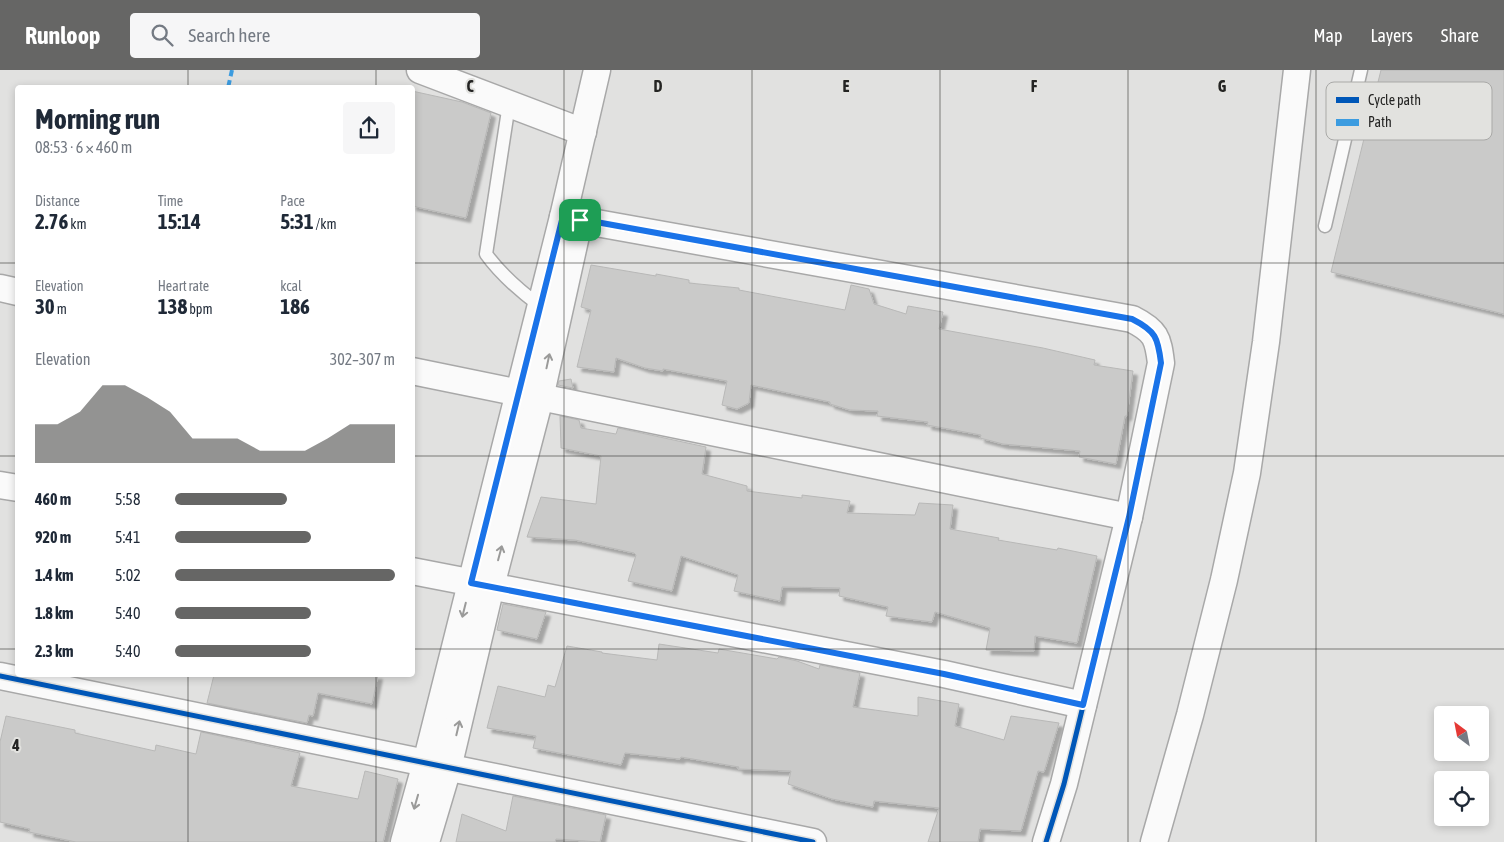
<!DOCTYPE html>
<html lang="en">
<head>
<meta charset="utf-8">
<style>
  body { margin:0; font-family:"Asap Condensed",sans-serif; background:#f6f6f7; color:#1f2937; height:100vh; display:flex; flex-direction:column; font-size:19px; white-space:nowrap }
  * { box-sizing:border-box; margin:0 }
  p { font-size:16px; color:#747a83 }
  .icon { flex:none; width:28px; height:28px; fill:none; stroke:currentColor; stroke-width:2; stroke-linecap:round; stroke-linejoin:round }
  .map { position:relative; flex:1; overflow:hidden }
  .sheet { position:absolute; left:15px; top:15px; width:400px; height:592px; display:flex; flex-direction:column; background:#fff; border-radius:5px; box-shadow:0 2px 8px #0003 }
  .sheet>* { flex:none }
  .needle { width:32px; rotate:328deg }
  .controls { position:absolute; left:1434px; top:636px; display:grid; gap:10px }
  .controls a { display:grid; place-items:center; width:55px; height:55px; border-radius:5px; background:#fff; box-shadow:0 2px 8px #0003; font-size:25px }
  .pin { position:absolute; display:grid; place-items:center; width:42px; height:42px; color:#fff; margin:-21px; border-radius:10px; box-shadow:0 2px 8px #0006 }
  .round { display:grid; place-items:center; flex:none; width:52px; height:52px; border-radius:5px; background:#f6f6f7 }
  .head { display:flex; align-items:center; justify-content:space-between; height:85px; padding:0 20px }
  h1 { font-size:28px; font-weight:700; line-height:38px }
  .stats { display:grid; grid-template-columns:repeat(3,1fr); gap:8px; height:85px; padding:5px 20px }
  .stats div { display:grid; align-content:center }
  .stats b { font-size:21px; font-weight:700 }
  .stats small { font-size:14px; font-weight:400 }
  .stats p { font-size:14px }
  .chart { height:140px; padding:10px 20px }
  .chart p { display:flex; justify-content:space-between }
  .chart svg { width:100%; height:90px; margin-top:5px; fill:#666665; opacity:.7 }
  ul { padding:0 20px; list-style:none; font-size:16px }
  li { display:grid; grid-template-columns:80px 60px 1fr; align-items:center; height:38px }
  li i { height:12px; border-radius:6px; background:#666665 }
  header { display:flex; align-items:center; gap:30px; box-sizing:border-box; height:70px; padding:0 25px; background:#666665; color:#fff }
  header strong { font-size:24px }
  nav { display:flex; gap:28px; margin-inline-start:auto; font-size:18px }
  .search { width:350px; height:45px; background:#f6f6f7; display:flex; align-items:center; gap:12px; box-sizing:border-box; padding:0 18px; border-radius:5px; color:#747a83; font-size:19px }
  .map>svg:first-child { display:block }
</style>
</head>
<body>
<header>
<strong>Runloop</strong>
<div class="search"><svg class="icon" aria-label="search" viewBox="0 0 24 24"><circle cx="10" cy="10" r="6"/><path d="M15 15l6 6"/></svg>Search here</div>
<nav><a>Map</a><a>Layers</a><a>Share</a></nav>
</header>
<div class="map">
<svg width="1504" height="772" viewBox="0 0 1504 772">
  <defs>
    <filter id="shadow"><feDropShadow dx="4.5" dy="4.5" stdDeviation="1" flood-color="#0004"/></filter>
  </defs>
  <rect width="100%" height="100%" fill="#e1e1e0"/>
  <g fill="#cacac9" stroke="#b8b8b7" filter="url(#shadow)">
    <path d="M1381 0H1504V244L1331 202Z"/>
    <path d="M412 21 462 32 491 43 466 148 412 136Z"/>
    <path d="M591 195 656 206V204L689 210V213L739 218V220L845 240 851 215 869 219 874 234 906 244 908 236 943 242 939 259 1043 278 1095 290 1094 295 1133 301 1127 346H1125L1116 394 1079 387 1080 381 1003 374 980 368 981 365 927 355 928 352 877 346 878 341 850 340 830 334V332L751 315 749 333 737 339 722 335 727 311 663 299V301L645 298 616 288 614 302 577 297 591 240 581 237Z"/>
    <path d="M571 309 573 318 558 315 559 311Z"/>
    <path d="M560 346 579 350 581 358 616 364 618 358 706 377 702 404 747 416V421L802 428V425L850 431 847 443 915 445 919 433 953 435 950 459 999 468 998 470 1057 480 1058 478 1097 486 1077 573 1035 566 1034 581 986 580 990 558 935 542 932 552 886 546 888 537 839 526 840 518 782 517 780 531 734 521 738 505 681 486 672 521 628 511 636 485 634 483 575 470 527 467 541 427 596 434 601 386 561 378Z"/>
    <path d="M503 534 546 542 537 569 497 560Z"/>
    <path d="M659 574 718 583 719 579 777 589 779 587 797 591 819 599 820 595 860 603 853 637 918 646V627L959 634 955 656 1004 670 1011 646 1059 653 1044 702 1038 701 1021 761 980 759 978 772H928L939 738 874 731 873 737 832 729 788 714 791 701 738 699 739 697 681 687 680 689 625 683 621 695 533 678 536 666 487 658 498 616 545 627 548 615 555 617 567 576 602 582V583L657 590Z"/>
    <path d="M214 605H378L372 634 318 623 313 646 309 645 307 653 207 633Z"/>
    <path d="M6 646 75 660V663L155 681 156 675 196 684 201 662 300 683 291 716 358 729 365 701 398 709 383 772H76L29 762 30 759 0 752V672Z"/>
    <path d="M513 726 606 745 600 772 556 769 555 772H456L462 744 506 761Z"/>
  </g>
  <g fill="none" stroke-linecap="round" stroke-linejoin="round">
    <defs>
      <g id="lane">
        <path d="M509 34 486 184C501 205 520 221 540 236"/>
        <path d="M1325 156 1361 0"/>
      </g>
      <g id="street">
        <path d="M420 0 583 62"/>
        <path d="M563 147 1132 249C1156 261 1158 268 1161 293L1129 447 1064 714 1046 772"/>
        <path d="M0 218 18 222"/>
        <path d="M412 301 1129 447"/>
        <path d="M0 415 18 418"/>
        <path d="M412 501 944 604 1083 635"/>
        <path d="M0 606 813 772"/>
        <path d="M404 772 426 693 563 147 597 0"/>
        <path d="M426 772 448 698 491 516 540 328 577 161"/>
        <path d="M1154 772 1190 645 1224 510 1247 403 1266 272 1297 0"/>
      </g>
    </defs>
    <use href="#lane" stroke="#a8a8a8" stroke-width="15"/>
    <use href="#street" stroke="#a8a8a8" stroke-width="29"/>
    <use href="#lane" stroke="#fafafa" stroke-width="12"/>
    <use href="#street" stroke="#fafafa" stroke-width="26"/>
    <path stroke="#3c9ce0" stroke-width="4" stroke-dasharray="8 4" stroke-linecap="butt" d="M228 18 232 0"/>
    <defs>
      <g id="cycleway">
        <path d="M563 147 1132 249C1156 261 1158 268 1161 293L1129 447 1064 714 1046 772"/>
        <path d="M0 606 813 772"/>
      </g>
    </defs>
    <use href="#cycleway" stroke="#e2e2df" stroke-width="8"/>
    <use href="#cycleway" stroke="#0057b8" stroke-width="5"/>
  </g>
  <defs><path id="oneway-shaft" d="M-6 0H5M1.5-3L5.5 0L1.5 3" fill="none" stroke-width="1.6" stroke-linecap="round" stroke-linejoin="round" transform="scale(1.25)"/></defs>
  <g stroke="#9a9a99">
    <use href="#oneway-shaft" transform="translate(548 291) rotate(-78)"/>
    <use href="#oneway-shaft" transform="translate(500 483) rotate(-75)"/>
    <use href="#oneway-shaft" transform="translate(464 540) rotate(104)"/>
    <use href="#oneway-shaft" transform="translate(458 658) rotate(-77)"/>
    <use href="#oneway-shaft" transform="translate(416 732) rotate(106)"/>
  </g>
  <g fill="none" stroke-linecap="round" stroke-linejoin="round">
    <defs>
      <path id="route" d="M563 146 1132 249C1156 261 1158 268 1161 293L1129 447 1083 635 944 604 471 513Z"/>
    </defs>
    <use href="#route" stroke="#fff" stroke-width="10"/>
    <use href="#route" stroke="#1a73e8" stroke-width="6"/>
  </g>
  <path fill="none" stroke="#242423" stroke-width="1" stroke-opacity="0.55" d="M188 0V18M376 0V18M564 0V772M752 0V772M940 0V772M1128 0V772M1316 0V772M0 193H18M412 193H1504M0 386H18M412 386H1504M0 579H18M412 579H1504M188 605V772M376 605V772"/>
  <rect x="1326" y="12" width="166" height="58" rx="8" fill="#e2e2df" stroke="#a9a9a7" stroke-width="1"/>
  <rect x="1336" y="27" width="23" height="6" fill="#0057b8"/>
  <rect x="1336" y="49" width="23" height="7" fill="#3c9ce0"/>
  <g font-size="14" fill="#242423">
    <text x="1368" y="35">Cycle path</text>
    <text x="1368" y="57">Path</text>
  </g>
  <g font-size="16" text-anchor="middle" font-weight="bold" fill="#242423" stroke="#e2e2df" stroke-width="4" stroke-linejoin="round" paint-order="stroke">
    <text x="470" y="22">C</text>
    <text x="658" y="22">D</text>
    <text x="846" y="22">E</text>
    <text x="1034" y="22">F</text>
    <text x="1222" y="22">G</text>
    <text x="16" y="681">4</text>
  </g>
</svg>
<div class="controls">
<a><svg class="needle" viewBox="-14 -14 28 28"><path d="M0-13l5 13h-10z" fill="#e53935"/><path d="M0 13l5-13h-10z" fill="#747a83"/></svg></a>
<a><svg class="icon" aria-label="locate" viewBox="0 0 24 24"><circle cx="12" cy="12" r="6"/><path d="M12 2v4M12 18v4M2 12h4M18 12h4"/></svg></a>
</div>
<div class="pin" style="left:580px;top:150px;background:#1e9e55"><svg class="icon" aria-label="arrive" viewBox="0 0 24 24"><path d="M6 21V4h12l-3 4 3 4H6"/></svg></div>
<section class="sheet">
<div class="head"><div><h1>Morning run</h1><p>08:53 · 6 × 460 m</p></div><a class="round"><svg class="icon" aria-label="share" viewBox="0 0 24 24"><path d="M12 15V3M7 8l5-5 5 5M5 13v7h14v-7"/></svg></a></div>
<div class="stats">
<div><p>Distance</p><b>2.76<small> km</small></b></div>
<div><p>Time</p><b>15:14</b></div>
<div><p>Pace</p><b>5:31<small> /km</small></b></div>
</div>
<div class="stats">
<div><p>Elevation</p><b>30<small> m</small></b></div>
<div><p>Heart rate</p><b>138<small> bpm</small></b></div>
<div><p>kcal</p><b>186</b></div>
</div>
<div class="chart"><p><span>Elevation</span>302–307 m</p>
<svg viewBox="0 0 160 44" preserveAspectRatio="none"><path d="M0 44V25L10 25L20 19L30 6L40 6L50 12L60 19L70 32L80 32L90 32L100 38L110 38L120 38L130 32L140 25L150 25L160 25V44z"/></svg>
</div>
<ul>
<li><b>460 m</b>5:58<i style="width:51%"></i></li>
<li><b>920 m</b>5:41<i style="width:62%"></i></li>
<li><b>1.4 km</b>5:02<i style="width:100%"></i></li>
<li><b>1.8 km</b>5:40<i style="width:62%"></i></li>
<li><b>2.3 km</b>5:40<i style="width:62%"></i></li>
</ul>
</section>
</div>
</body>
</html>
